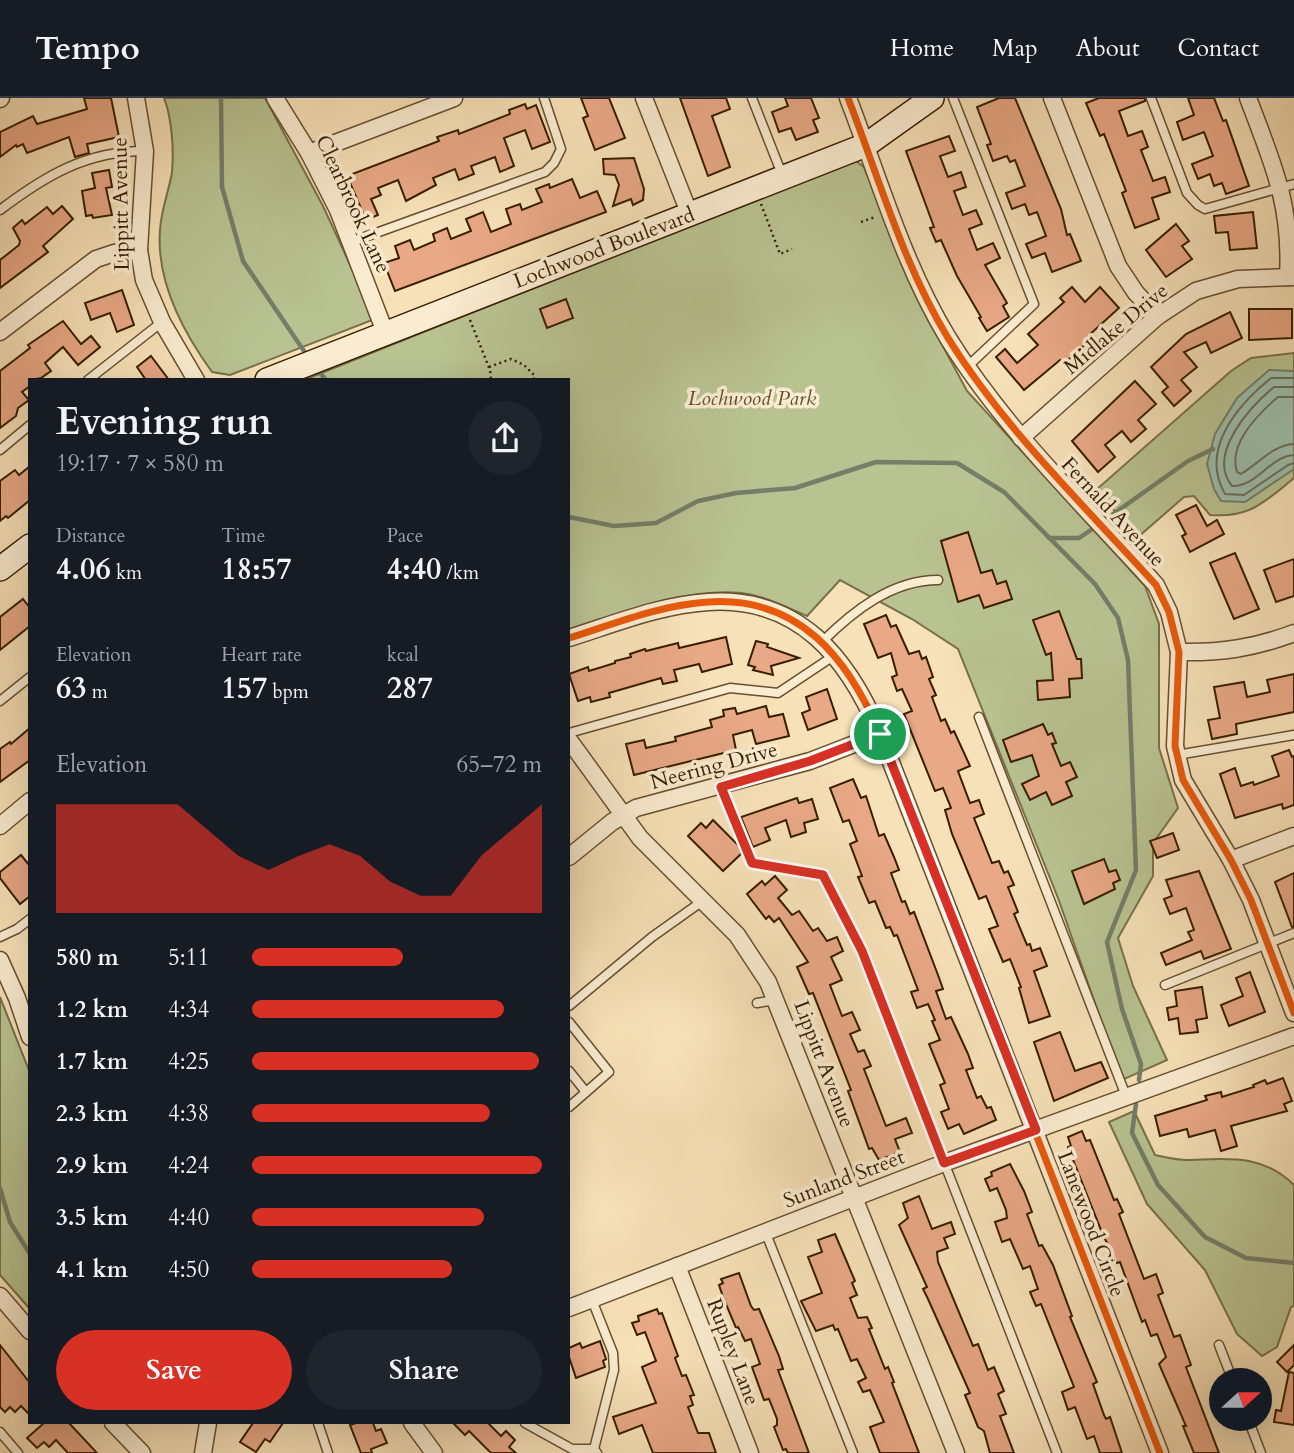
<!DOCTYPE html>
<html lang="en">
<head>
<meta charset="utf-8">
<style>
  body { margin:0; font-family:Cardo,serif; background:#20242c; color:#f1f3f6; height:100vh; display:flex; flex-direction:column; font-size:26px; white-space:nowrap }
  * { box-sizing:border-box; margin:0 }
  p { font-size:23px; color:#9ea1a6 }
  .icon { flex:none; width:38px; height:38px; fill:none; stroke:currentColor; stroke-width:2; stroke-linecap:round; stroke-linejoin:round }
  .map { position:relative; flex:1; overflow:hidden }
  .panel { position:absolute; left:28px; top:280px; width:542px; height:1046px; display:flex; flex-direction:column; background:#171b24; border-radius:0px; box-shadow:0 7px 28px #0002 }
  .panel>* { flex:none }
  .needle { width:46px; rotate:69deg }
  .fabs { position:absolute; left:1209px; top:1270px; display:grid; gap:14px }
  .fabs a { display:grid; place-items:center; width:63px; height:63px; border-radius:50%; background:#171b24; box-shadow:0 7px 28px #0002; font-size:35px }
  .pin { position:absolute; display:grid; place-items:center; width:60px; height:60px; color:#fff; margin:-30px; border:4px solid #fff; border-radius:50%; box-shadow:0 2px 7px #0007 }
  .round { display:grid; place-items:center; flex:none; width:74px; height:74px; border-radius:37px; background:#20242c }
  .head { display:flex; align-items:center; justify-content:space-between; height:119px; padding:0 28px }
  h1 { font-size:38px; font-weight:600; line-height:52px }
  .figures { display:grid; grid-template-columns:repeat(3,1fr); gap:10px; height:119px; padding:7px 28px }
  .figures div { display:grid; align-content:center }
  .figures b { font-size:30px; font-weight:600 }
  .figures small { font-size:19px; font-weight:400 }
  .figures p { font-size:19px }
  .chart { height:196px; padding:14px 28px }
  .chart p { display:flex; justify-content:space-between }
  .chart svg { width:100%; height:126px; margin-top:7px; fill:#d93025; opacity:.7 }
  .action { display:flex; gap:14px; margin-top:auto; padding:14px 28px }
  .action a { flex:1; height:80px; border-radius:42px; background:#d93025; color:#fff; font-size:28px; font-weight:600; line-height:80px; text-align:center }
  .action a+a { background:#20242c; color:#f1f3f6 }
  ul { padding:0 28px; list-style:none; font-size:23px }
  li { display:grid; grid-template-columns:112px 84px 1fr; align-items:center; height:52px }
  li i { height:18px; border-radius:9px; background:#d93025 }
  header { display:flex; align-items:center; gap:42px; box-sizing:border-box; height:98px; padding:0 35px; background:#171b24; border-bottom:2px solid #363941 }
  header strong { font-size:33px }
  nav { display:flex; gap:38px; margin-inline-start:auto; font-size:24px }
  .map>svg:first-child { display:block }
</style>
</head>
<body>
<header>
<strong>Tempo</strong>
<nav><a>Home</a><a>Map</a><a>About</a><a>Contact</a></nav>
</header>
<div class="map">
<svg width="1294" height="1355" viewBox="0 0 1294 1355">
  <rect width="100%" height="100%" fill="#f7e1b8"/>
  <filter id="stains"><feTurbulence type="fractalNoise" baseFrequency=".00286" numOctaves="4"/><feColorMatrix values="0 0 0 0 .2 0 0 0 0 .09 0 0 0 0 .02 0 0 0 .5 -.17"/></filter>
  <radialGradient id="worn" r=".72"><stop offset=".6" stop-color="#630" stop-opacity="0"/><stop offset="1" stop-color="#630" stop-opacity=".3"/></radialGradient>
  <g fill="#b9c392" stroke="#787049" stroke-width="2">
    <path d="M164 0H265L323 108 375 221 230 277 212 274C183 234 156 183 160 132 161 112 169 93 172 74 174 53 172 20 164 0Z"/>
    <path d="M851 63H856L864 69 925 215 967 293 1145 488 1159 526V650L1178 710 1156 741 1153 750V778L1118 840 1133 888 1167 962 1122 982 1058 800 958 551 912 521 840 482 807 518C786 509 765 498 742 495 687 489 621 516 569 532V282H304Z"/>
    <path d="M1294 255V380C1265 404 1250 420 1210 417L1194 398 1184 399 1138 439 1096 392 1231 273 1251 260Z"/>
    <path d="M0 899 30 975V1211L0 1177Z"/>
    <path d="M1134 1013 1155 1057C1165 1059 1177 1062 1187 1062 1228 1061 1261 1055 1294 1087V1208L1291 1209 1277 1249 1262 1258 1237 1236 1205 1172 1147 1106 1109 1024Z"/>
  </g>
  <path fill="#9dbeae" stroke="#747e68" stroke-width="2" d="M1269 272 1294 273V371L1245 404 1221 403 1214 391 1207 366 1215 336 1237 300Z"/>
  <g fill="none" stroke-linecap="round" stroke-linejoin="round">
    <g stroke="#6a6e57" stroke-width="2">
      <path d="M1294 280H1271C1238 307 1199 351 1225 396L1244 397 1288 367 1294 365"/>
      <path d="M1294 289H1274C1251 308 1206 356 1232 388 1257 389 1270 358 1294 357"/>
      <path d="M1294 299H1278C1258 316 1228 346 1237 374L1241 376C1258 366 1273 347 1294 346"/>
    </g>
    <g stroke="#747e68" stroke-width="4.5">
      <path d="M221 0 222 89 243 163 304 253"/>
      <path d="M321 276 326 282"/>
      <path d="M569 419 614 428 656 425 698 403 736 395 795 390 876 364 957 365 1004 394 1095 486 1118 520 1128 562 1136 772 1107 844 1122 911 1141 966 1139 982"/>
      <path d="M1109 419 1188 363 1213 351"/>
      <path d="M1049 440H1079L1091 432"/>
      <path d="M1136 1006 1132 1035 1158 1087 1205 1139 1246 1160 1294 1165"/>
      <path d="M0 1090 10 1124 30 1156"/>
    </g>
  </g>
  <g fill="#e9a886" stroke="#371e00" stroke-width="2">
    <path d="M84 0H111L119 39 87 46 89 55 75 59 69 39 27 55 23 46 17 49 16 47 0 59V34L33 18 37 26 87 11Z"/>
    <path d="M581 0H609L625 40 595 52 583 20 588 18Z"/>
    <path d="M680 0H726L730 11 712 18 730 69 708 78Z"/>
    <path d="M785 0H811L819 20 813 22 818 34 796 42 791 30 779 34 772 14 788 8Z"/>
    <path d="M999 0H1015L1061 111 1067 137 1070 136 1081 163 1052 174 1045 155 1032 160 1026 146 1046 138 1037 114 1029 117 1025 106 1012 111 1006 95 1025 88 1015 62 1010 64 1007 58 993 63 987 47 991 46 977 9Z"/>
    <path d="M1099 0H1145V3L1119 13 1128 38 1142 33 1148 49 1141 52 1153 83 1165 79 1170 94 1152 100 1159 121 1135 130 1122 95 1126 93 1104 36 1100 38 1086 5Z"/>
    <path d="M1188 0H1214L1223 23 1226 22 1249 88 1226 96 1222 85 1214 88 1210 76 1198 81 1192 66 1213 58 1204 34 1183 42 1177 24 1194 17Z"/>
    <path d="M525 6 527 11 536 7 550 44 532 51 525 32 504 40 514 68 500 74 495 59 471 68 474 76 459 82 455 71 433 80 436 87 406 103 398 82 378 90 381 97 371 101 378 117 366 122 347 78 439 43 437 39 458 32 459 36 510 16 509 12Z"/>
    <path d="M949 38 955 53 940 58 948 79 961 74 966 89 954 93 963 117 976 112 982 126 969 131 977 152 993 145 1000 160 985 167 1007 205 1003 208 1009 219 987 233 979 220 981 219 957 178 941 142 936 144 930 130 934 129 906 53Z"/>
    <path d="M634 60 644 91 643 102 633 107 631 101 613 108 619 87 615 77 604 76 603 61Z"/>
    <path d="M109 72 112 89 106 90 112 117 93 120 92 117 86 118 82 93 95 90 92 75Z"/>
    <path d="M572 81 580 100 597 93 606 114 395 193 384 165 399 160 395 148 410 142 414 152 435 143 433 136 447 130 451 141 471 133 466 121 483 114 491 134 511 126 506 111 520 106 522 112 542 104 536 91 549 86 550 90Z"/>
    <path d="M62 108 73 121 43 148 48 154 0 190V162L19 147 20 143 13 130 22 122 25 126 47 109 53 116Z"/>
    <path d="M1253 114 1257 150 1230 152 1228 134 1216 135 1214 118Z"/>
    <path d="M1176 126 1189 143 1182 148 1192 161 1166 179 1146 152Z"/>
    <path d="M1072 189 1085 204 1100 189 1119 210 1087 239 1090 242 1064 266 1060 262 1024 292 996 259 1005 251 1017 265 1038 247 1028 236 1064 204 1060 200Z"/>
    <path d="M122 192 134 227 117 234 110 215 91 222 85 205Z"/>
    <path d="M566 201 573 220 547 230 540 211Z"/>
    <path d="M1249 211H1292V240L1249 242Z"/>
    <path d="M1230 214 1242 240 1211 255 1206 244 1184 254 1197 269 1181 282 1191 293 1174 308 1162 294 1168 289 1151 269 1186 236Z"/>
    <path d="M63 223 81 246 91 238 100 249 78 267 63 249 45 265 51 273 41 280 30 282V288L22 294 29 302 18 310 16 318 0 330V273L30 250 28 247Z"/>
    <path d="M151 258 169 282H146L137 269Z"/>
    <path d="M1135 283 1156 306 1138 322 1146 331 1131 344 1122 333 1105 347 1115 359 1098 374 1072 343Z"/>
    <path d="M30 368V402L8 420 6 418 0 423V383L15 372 19 377Z"/>
    <path d="M1196 407 1207 428 1217 422 1224 436 1190 454 1182 438 1186 436 1176 417Z"/>
    <path d="M968 434 981 475 992 472 997 486 1006 483 1012 501 984 510 979 497 958 504 941 443Z"/>
    <path d="M1235 455 1259 511 1234 521 1210 465Z"/>
    <path d="M1294 461V498L1276 504 1264 472Z"/>
    <path d="M23 501 30 510V528L0 552V519Z"/>
    <path d="M1059 513 1077 561H1081L1082 580 1069 581 1070 599 1038 602 1037 583 1053 582 1051 555 1046 557 1033 522Z"/>
    <path d="M886 517 891 529 896 527 909 556 919 553 922 561 926 559 933 579 929 581 936 597 932 599 941 623 945 621 951 635 954 633 970 668 958 673 970 705 979 702 984 716 974 720 992 765 999 763 1004 775 1008 773 1014 787 1008 789 1018 814 1014 816 1027 847 1030 846 1032 853 1040 850 1047 868 1034 873 1050 918 1029 925 1019 890 1021 889 1010 861 1003 864 989 831 998 828 986 798 979 801 952 736 945 712 951 710 943 690 935 693 904 616 912 613 902 591 897 593 892 579 897 577 891 555 878 560 864 526Z"/>
    <path d="M726 539 732 566 702 574 699 566 674 572 677 583 663 586 661 580 609 595 610 599 591 604 590 599 578 603 569 576 588 569 589 573 615 565V563L631 559 630 556 645 551 646 553 678 545 679 550Z"/>
    <path d="M756 543 768 546 767 549 799 560 771 568 773 577 753 572 755 569 748 567Z"/>
    <path d="M1294 576V614L1236 626 1237 636 1212 641 1208 622 1220 620 1214 589 1244 584 1247 599 1270 594 1267 582Z"/>
    <path d="M827 591 837 621 808 632 802 615 810 612 806 599Z"/>
    <path d="M766 608 769 619 783 616 789 638 756 646 752 632 733 637 736 652 634 677 626 646 644 642 646 650 676 643 675 639 712 629 710 622 724 618 723 612 735 610 737 616Z"/>
    <path d="M1043 626 1048 637 1052 635 1056 645 1052 646 1061 668 1070 664 1077 679 1066 684 1072 698 1052 707 1046 694 1030 702 1022 686 1039 678 1032 657 1011 664 1003 642Z"/>
    <path d="M30 630V662L0 684V651L10 644 11 646Z"/>
    <path d="M1289 652 1292 659 1294 658V707L1283 711 1282 706 1235 720 1220 676 1235 670 1241 688 1253 684 1254 687 1279 678 1272 658Z"/>
    <path d="M853 681 861 700 866 698 879 738 884 736 894 759 899 772 891 775 902 804 905 803 910 816 914 814 938 877 943 891 936 893 946 921 951 919 968 956 973 970 966 972 977 1000 981 998 987 1010 991 1009 996 1022 964 1036 959 1026 948 1031 941 1014 949 1011 940 987 945 985 929 946 940 942 932 923 935 922 928 906 917 910 911 894 918 892 897 837 894 838 890 829 886 830 875 803 869 805 858 779 862 778 850 746 857 743 849 722 843 724 830 690Z"/>
    <path d="M797 700 799 705 812 701 818 721 804 725 806 734 791 739 786 722 765 730 770 742 753 749 741 719Z"/>
    <path d="M713 722 738 747 742 755 723 773 688 738 701 725 706 730Z"/>
    <path d="M1173 735 1179 752 1157 760 1150 743Z"/>
    <path d="M21 757 30 768V798L20 806 0 780V774Z"/>
    <path d="M1104 761 1109 774 1116 772 1120 782 1113 785 1115 791 1084 806 1072 773Z"/>
    <path d="M1199 773 1231 851 1204 861 1201 853 1166 867 1161 855 1192 842 1188 834 1194 832 1186 810 1170 816 1164 801 1172 798 1166 782Z"/>
    <path d="M1294 775V829H1292L1275 784Z"/>
    <path d="M775 778 787 792 778 800 792 817 799 813 813 833 818 830 827 843 837 839 843 853 831 859 842 882 830 887 842 918 852 914 860 932 850 936 858 954 864 952 871 968 864 971 886 1028 906 1020 912 1035 895 1041 900 1054 879 1062 872 1050 869 1051 848 993 851 992 813 895 809 896 797 869 808 864 779 820 774 824 769 818 766 821 747 796 762 783 765 787Z"/>
    <path d="M1250 874 1265 914 1229 928 1221 907 1243 898 1236 880Z"/>
    <path d="M1202 889 1207 920 1196 922 1198 934 1180 936 1178 920 1169 922 1167 910 1177 908 1175 893Z"/>
    <path d="M1060 934 1075 973 1101 964 1108 980 1054 1003 1034 944Z"/>
    <path d="M1283 980 1292 1003 1284 1006 1287 1013 1231 1028 1237 1048 1221 1053 1215 1032 1189 1039 1187 1031 1160 1038 1155 1018 1207 1002 1205 998 1221 994 1222 999 1254 989 1253 987 1265 982 1267 986Z"/>
    <path d="M1082 1033 1086 1043 1090 1042 1114 1102 1117 1101 1123 1114 1119 1116 1144 1181 1156 1176 1163 1195 1158 1197 1174 1239 1180 1237 1191 1267 1186 1269 1219 1355H1194L1187 1338 1183 1328H1186L1159 1266 1166 1259 1157 1236 1151 1238 1145 1222 1142 1224 1120 1164 1117 1165 1103 1137 1068 1049 1071 1048 1068 1039Z"/>
    <path d="M1010 1066 1024 1093 1032 1114 1027 1116 1039 1148 1042 1147 1053 1167 1072 1218 1070 1219 1097 1284 1093 1286 1104 1317 1106 1321 1110 1319 1122 1355H1100L1094 1338 1087 1341 1075 1309 1068 1312 1062 1294 1074 1289 1041 1206 1036 1208 1030 1194 1038 1191 1030 1168 1023 1171 1010 1141 1002 1144 995 1124 1007 1120 1006 1112 997 1090 990 1093 985 1081 992 1078 991 1074Z"/>
    <path d="M919 1098 932 1131 951 1124 955 1136 944 1140 948 1150 937 1154 938 1164 973 1248 978 1246 988 1272 994 1269 1004 1293 998 1296 1006 1316 1000 1318 1014 1355H990L984 1333 978 1329 965 1297 970 1295 928 1201 923 1191 927 1189 899 1127 908 1120 903 1105Z"/>
    <path d="M835 1136 855 1183 852 1185 857 1197 850 1200 858 1220 867 1219 872 1230 869 1231 885 1271 888 1269 894 1284 892 1285 919 1355H880L870 1329 884 1324 870 1292 863 1294 858 1284 866 1280 857 1261 851 1263 838 1231 835 1232 833 1227 816 1233 801 1203 822 1195 808 1159 822 1154 818 1142Z"/>
    <path d="M739 1175 751 1208 754 1212 759 1211 779 1258 783 1271 778 1272 809 1355H788L786 1351 783 1352 774 1329 777 1327V1321L769 1301 764 1302 752 1269 760 1266 751 1241 745 1243 738 1229 736 1230 723 1199 719 1187 723 1185 721 1181Z"/>
    <path d="M657 1211 659 1216 662 1215 678 1258 675 1260 682 1278 686 1277 694 1297 690 1298 693 1307 688 1309 698 1335H709L716 1355H653L642 1327 619 1336 613 1319 656 1305 642 1269 656 1263 645 1234 637 1237 632 1225 639 1223 638 1218Z"/>
    <path d="M600 1243 606 1261 603 1263 605 1269 576 1280 569 1259V1250L580 1245 582 1250Z"/>
    <path d="M0 1247 30 1285V1317L21 1308 15 1314 10 1309 5 1314 0 1309Z"/>
    <path d="M1294 1247V1267L1287 1274 1277 1264Z"/>
    <path d="M1289 1274 1294 1275V1327L1274 1324 1276 1312 1281 1313Z"/>
    <path d="M44 1325H69L97 1355H68L56 1342 49 1349 44 1344 37 1350 27 1340Z"/>
    <path d="M253 1325H283L270 1344 265 1341 256 1354 240 1344Z"/>
    <path d="M356 1325H373L376 1333 381 1331 387 1345 371 1351 372 1355H361L350 1327Z"/>
    <path d="M453 1325H488L501 1338 506 1333 515 1342 509 1349 516 1355H491L469 1333 465 1337Z"/>
  </g>
  <g fill="none" stroke-linecap="round" stroke-linejoin="round">
    <defs>
      <g id="lane">
        <path d="M752 0 783 79"/>
        <path d="M953 0 1034 206 967 269"/>
        <path d="M1151 0 1187 95 1198 107 1205 111 1294 86"/>
        <path d="M0 112C45 78 86 53 145 53"/>
        <path d="M351 144 545 74 554 65 561 51 544 0"/>
        <path d="M88 282 162 224"/>
        <path d="M0 352 30 327"/>
        <path d="M822 544C853 513 892 482 938 482"/>
        <path d="M0 603 30 579"/>
        <path d="M979 619 1126 998"/>
        <path d="M569 635 730 590 778 595 835 557"/>
        <path d="M1177 657 1294 637"/>
        <path d="M721 689 753 765 823 777 862 853 1057 1355"/>
        <path d="M0 839 17 831 30 821"/>
        <path d="M1165 887 1294 835"/>
        <path d="M757 905 775 902"/>
        <path d="M569 908 652 839 704 802"/>
        <path d="M569 924 609 974 569 1009"/>
        <path d="M569 973 586 994"/>
        <path d="M765 1133 853 1355"/>
        <path d="M592 1202 613 1255 614 1272 594 1351 597 1355"/>
        <path d="M1219 1247 1233 1283"/>
        <path d="M1248 1321 1261 1355"/>
        <path d="M318 1325 328 1355"/>
        <path d="M525 1325 572 1351H594"/>
        <path d="M0 1334 18 1355"/>
      </g>
      <g id="street">
        <path d="M136 0 145 53 139 152 144 182 162 224 196 282"/>
        <path d="M275 0 309 55 338 112 385 234"/>
        <path d="M644 0 690 117"/>
        <path d="M848 0C879 80 903 166 948 240 1005 332 1084 407 1156 487L1169 514 1179 554 1175 648 1183 682 1231 762 1251 802 1294 915"/>
        <path d="M1052 0 1118 168 1136 195 1158 218"/>
        <path d="M1248 0C1273 66 1292 107 1288 179"/>
        <path d="M0 1 1 0"/>
        <path d="M309 55 454 0"/>
        <path d="M0 234 96 161 114 155 139 152"/>
        <path d="M1021 340 1158 218 1196 193 1238 181 1294 179"/>
        <path d="M569 540C614 526 660 507 708 504 799 498 848 560 880 636L1160 1355"/>
        <path d="M1179 554C1220 555 1255 550 1294 535"/>
        <path d="M569 642 640 740 737 837 768 884 956 1355"/>
        <path d="M0 728 30 703"/>
        <path d="M569 759 612 724 636 710 810 663 880 636"/>
        <path d="M1231 762 1294 738"/>
        <path d="M0 862 17 900 30 939"/>
        <path d="M677 1168 750 1355"/>
        <path d="M0 1198 30 1233"/>
        <path d="M569 1210 944 1065 1294 938"/>
        <path d="M113 1325 142 1355"/>
        <path d="M412 1325 434 1355"/>
        <path d="M203 1355 208 1325"/>
      </g>
      <g id="secondary">
        <path d="M267 282 866 47 932 0"/>
        <path d="M0 471 30 448"/>
      </g>
    </defs>
    <use href="#lane" stroke="#674f2e" stroke-width="11"/>
    <use href="#street" stroke="#674f2e" stroke-width="19"/>
    <use href="#secondary" stroke="#371e00" stroke-width="26"/>
    <g stroke="#371e00" stroke-width="2.5" stroke-dasharray="2 3.5" stroke-linecap="butt">
      <path d="M761 106 780 156 792 151"/>
      <path d="M861 124 875 119"/>
      <path d="M470 222 490 272 491 282"/>
      <path d="M489 269 511 261 524 267 535 278 534 282"/>
    </g>
    <use href="#lane" stroke="#faecd1" stroke-width="8"/>
    <use href="#street" stroke="#faecd1" stroke-width="16"/>
    <use href="#secondary" stroke="#faecd1" stroke-width="23"/>
    <defs>
      <g id="cycleway">
        <path d="M848 0C879 80 903 166 948 240 1005 332 1084 407 1156 487L1169 514 1179 554 1175 648 1183 682 1231 762 1251 802 1294 915"/>
        <path d="M569 540C614 526 660 507 708 504 799 498 848 560 880 636L1160 1355"/>
      </g>
    </defs>
    <use href="#cycleway" stroke="#faecd1" stroke-width="11"/>
    <use href="#cycleway" stroke="#e8590c" stroke-width="7"/>
  </g>
  <g fill="none" stroke-linecap="round" stroke-linejoin="round">
    <defs>
      <path id="route" d="M880 636 1036 1032 944 1065 862 853 823 777 752 765 721 689 810 663Z"/>
    </defs>
    <use href="#route" stroke="#fff" stroke-width="14"/>
    <use href="#route" stroke="#d93025" stroke-width="9"/>
  </g>
  <g text-anchor="middle" dominant-baseline="central" stroke-width="7" stroke-linejoin="round" paint-order="stroke">
    <g font-size="21" fill="#371e00" stroke="#faecd1">
      <text transform="translate(121 106) rotate(-91)">Lippitt Avenue</text>
      <text transform="translate(353 106) rotate(65)">Clearbrook Lane</text>
      <text transform="translate(604 150) rotate(-21)">Lochwood Boulevard</text>
      <text transform="translate(1116 231) rotate(-40)">Midlake Drive</text>
      <text transform="translate(1113 414) rotate(47)">Fernald Avenue</text>
      <text transform="translate(714 668) rotate(-15)">Neering Drive</text>
      <text transform="translate(824 966) rotate(69)">Lippitt Avenue</text>
      <text transform="translate(844 1081) rotate(-21)">Sunland Street</text>
      <text transform="translate(1091 1126) rotate(69)">Lanewood Circle</text>
      <text transform="translate(733 1254) rotate(69)">Rupley Lane</text>
    </g>
    <g font-size="21" font-style="italic" fill="#5e502c" stroke="#faecd1">
      <text x="752" y="300">Lochwood Park</text>
    </g>
  </g>
  <rect width="100%" height="100%" filter="url(#stains)"/>
  <rect width="100%" height="100%" fill="url(#worn)"/>
</svg>
<div class="fabs">
<a><svg class="needle" viewBox="-14 -14 28 28"><path d="M0-13l5 13h-10z" fill="#e53935"/><path d="M0 13l5-13h-10z" fill="#9ea1a6"/></svg></a>
</div>
<div class="pin" style="left:880px;top:636px;background:#1e9e55"><svg class="icon" aria-label="arrive" viewBox="0 0 24 24"><path d="M6 21V4h12l-3 4 3 4H6"/></svg></div>
<section class="panel">
<div class="head"><div><h1>Evening run</h1><p>19:17 · 7 × 580 m</p></div><a class="round"><svg class="icon" aria-label="share" viewBox="0 0 24 24"><path d="M12 15V3M7 8l5-5 5 5M5 13v7h14v-7"/></svg></a></div>
<div class="figures">
<div><p>Distance</p><b>4.06<small> km</small></b></div>
<div><p>Time</p><b>18:57</b></div>
<div><p>Pace</p><b>4:40<small> /km</small></b></div>
</div>
<div class="figures">
<div><p>Elevation</p><b>63<small> m</small></b></div>
<div><p>Heart rate</p><b>157<small> bpm</small></b></div>
<div><p>kcal</p><b>287</b></div>
</div>
<div class="chart"><p><span>Elevation</span>65–72 m</p>
<svg viewBox="0 0 160 44" preserveAspectRatio="none"><path d="M0 44V6L10 6L20 6L30 6L40 6L50 15L60 24L70 29L80 24L90 20L100 24L110 33L120 38L130 38L140 24L150 15L160 6V44z"/></svg>
</div>
<ul>
<li><b>580 m</b>5:11<i style="width:52%"></i></li>
<li><b>1.2 km</b>4:34<i style="width:87%"></i></li>
<li><b>1.7 km</b>4:25<i style="width:99%"></i></li>
<li><b>2.3 km</b>4:38<i style="width:82%"></i></li>
<li><b>2.9 km</b>4:24<i style="width:100%"></i></li>
<li><b>3.5 km</b>4:40<i style="width:80%"></i></li>
<li><b>4.1 km</b>4:50<i style="width:69%"></i></li>
</ul>
<div class="action"><a>Save</a><a>Share</a></div>
</section>
</div>
</body>
</html>
